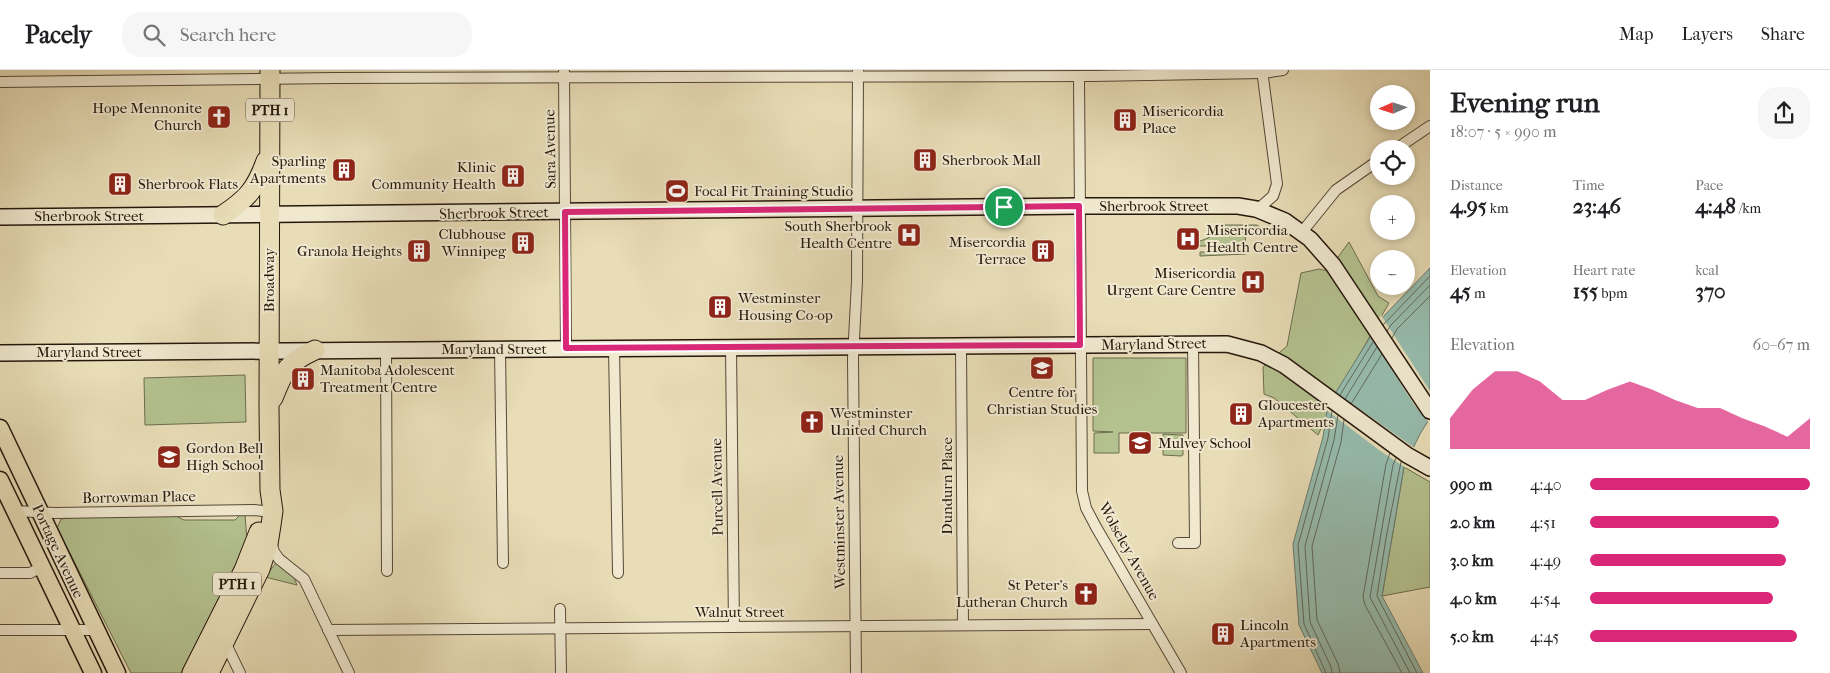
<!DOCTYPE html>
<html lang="en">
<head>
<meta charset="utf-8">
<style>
  body { margin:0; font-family:"IM FELL French Canon",serif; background:#f6f6f6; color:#202124; height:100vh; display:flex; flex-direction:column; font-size:19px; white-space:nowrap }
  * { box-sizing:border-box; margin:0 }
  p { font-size:16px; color:#757577 }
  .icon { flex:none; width:28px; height:28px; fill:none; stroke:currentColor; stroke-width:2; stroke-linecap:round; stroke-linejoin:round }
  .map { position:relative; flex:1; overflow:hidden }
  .panel { display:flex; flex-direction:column; background:#fff; width:400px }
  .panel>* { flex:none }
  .needle { width:32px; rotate:267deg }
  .fabs { position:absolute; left:1370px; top:15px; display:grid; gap:10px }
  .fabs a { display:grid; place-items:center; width:45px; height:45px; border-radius:50%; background:#fff; box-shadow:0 2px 8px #0003; font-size:25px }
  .pin { position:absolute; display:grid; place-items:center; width:42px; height:42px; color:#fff; margin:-21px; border:2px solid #fff; border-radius:50%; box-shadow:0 1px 5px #0007 }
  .round { display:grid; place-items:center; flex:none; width:52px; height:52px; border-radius:20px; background:#f6f6f6 }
  .overview { display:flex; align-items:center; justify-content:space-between; height:85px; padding:0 20px }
  h1 { font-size:28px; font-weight:700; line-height:38px }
  .figures { display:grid; grid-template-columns:repeat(3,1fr); gap:8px; height:85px; padding:5px 20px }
  .figures div { display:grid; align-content:center }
  .figures b { font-size:21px; font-weight:700 }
  .figures small { font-size:14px; font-weight:400 }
  .figures p { font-size:14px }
  .chart { height:140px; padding:10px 20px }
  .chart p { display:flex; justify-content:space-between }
  .chart svg { width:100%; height:90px; margin-top:5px; fill:#db2777; opacity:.7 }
  ul { padding:0 20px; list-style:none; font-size:16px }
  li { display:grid; grid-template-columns:80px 60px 1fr; align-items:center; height:38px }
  li i { height:12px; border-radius:6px; background:#db2777 }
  header { display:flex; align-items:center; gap:30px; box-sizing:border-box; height:70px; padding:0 25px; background:#fff; border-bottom:1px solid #e0e0e0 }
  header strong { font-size:24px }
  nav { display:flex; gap:28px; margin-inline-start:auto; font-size:18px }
  .search { width:350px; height:45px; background:#f6f6f6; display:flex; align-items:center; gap:12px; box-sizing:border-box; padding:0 18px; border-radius:20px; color:#757577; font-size:19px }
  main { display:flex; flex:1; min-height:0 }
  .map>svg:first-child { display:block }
</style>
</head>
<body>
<header>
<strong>Pacely</strong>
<div class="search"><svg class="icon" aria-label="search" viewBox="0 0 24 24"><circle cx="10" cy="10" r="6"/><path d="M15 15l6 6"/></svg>Search here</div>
<nav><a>Map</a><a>Layers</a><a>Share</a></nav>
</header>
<main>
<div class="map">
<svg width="1430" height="603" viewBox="0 0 1430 603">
  <rect width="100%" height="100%" fill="#e8ddb7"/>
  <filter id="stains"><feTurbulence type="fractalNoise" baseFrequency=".004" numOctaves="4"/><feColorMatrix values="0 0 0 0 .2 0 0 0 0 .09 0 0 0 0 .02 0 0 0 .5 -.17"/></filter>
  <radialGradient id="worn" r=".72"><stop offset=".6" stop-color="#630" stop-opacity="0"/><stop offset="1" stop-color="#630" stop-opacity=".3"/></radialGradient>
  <g fill="#b4c290" stroke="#6c6c4e">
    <path d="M1220 155H1257L1264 160 1245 161 1246 184 1200 186V182H1207V176H1194V173C1206 169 1215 167 1220 155Z"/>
    <path d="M1349 172 1378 226 1389 233 1341 317 1318 365 1274 328 1264 324 1263 297 1287 276 1301 203 1319 199 1328 201Z"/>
    <path d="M1093 288H1186V363H1119V383H1094V363L1113 362 1093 361Z"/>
    <path d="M245 305 246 352 145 355 144 308Z"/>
    <path d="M1163 364 1183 365V385L1181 386 1163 385Z"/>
    <path d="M1404 397 1430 412V517L1382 526Z"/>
    <path d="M114 442 176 446 184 450H235L240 445H245L247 470 240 487 181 603H131L57 458 61 449Z"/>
    <path d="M279 489 292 503 297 515 265 507Z"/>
  </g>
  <path fill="#97bcae" stroke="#697a6d" d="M1430 198V348L1420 364 1404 397 1382 526 1423 603H1322L1299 555 1293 474 1323 367 1327 341 1336 322 1382 248Z"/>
  <g fill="#e8ddb7">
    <path d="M1381 245 1430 321V354L1415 336 1369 264Z"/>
    <path d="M1334 321 1416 379 1406 398 1379 380 1325 339Z"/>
  </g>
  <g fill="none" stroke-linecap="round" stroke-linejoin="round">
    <g stroke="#5e6a5d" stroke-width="1">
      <path d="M1383 255 1430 206"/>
      <path d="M1387 261 1391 255 1430 215"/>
      <path d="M1392 268 1397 259 1430 226"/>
      <path d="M1340 325 1373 272"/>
      <path d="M1345 329 1377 277"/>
      <path d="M1351 334 1382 284"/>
      <path d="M1390 383 1386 394 1363 527 1365 535 1402 603"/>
      <path d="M1396 388 1393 395 1370 527 1410 603"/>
      <path d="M1401 392 1386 468 1377 526 1417 603"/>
      <path d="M1326 603 1304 554 1298 475 1328 368 1332 341"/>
      <path d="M1332 603 1331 597 1310 552 1305 476 1334 370 1338 345"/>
      <path d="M1340 603 1338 594 1317 550 1312 476 1341 372 1344 350"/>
    </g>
    <defs>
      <g id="street">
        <path d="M564 2 566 278"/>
        <path d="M1079 6 1082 421 1086 438 1096 457 1181 603"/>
        <path d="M0 12 335 8 1092 6 1263 3 1283 0"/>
        <path d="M1396 79 1430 56"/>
        <path d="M1258 139 1273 126 1277 114 1262 0"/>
        <path d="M1302 162 1336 120 1379 90"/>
        <path d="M961 276 963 555"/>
        <path d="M731 277 734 557"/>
        <path d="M614 278 618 503"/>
        <path d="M500 279 503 493"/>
        <path d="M386 280 387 501"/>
        <path d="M15 441 55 443 254 440 263 441"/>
        <path d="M271 471 274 482 279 489 304 509 349 603"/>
        <path d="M1178 473H1195L1193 273"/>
        <path d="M0 503H30L42 497"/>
        <path d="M560 539 561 603"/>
        <path d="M0 560H96"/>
        <path d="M328 560 1152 554"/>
        <path d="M225 572 240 603"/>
        <path d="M856 603 853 288 857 211 858 0"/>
      </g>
      <g id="secondary">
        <path d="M0 147 1079 136H1238L1256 139 1285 151 1310 169 1333 195 1430 341"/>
        <path d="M0 283 1227 274 1261 283 1284 295 1407 385 1430 398"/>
      </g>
      <g id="primary">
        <path d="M0 358 117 603"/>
        <path d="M0 410 93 603"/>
      </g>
      <g id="highway">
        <path d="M223 145C247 129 256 119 266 91"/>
        <path d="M273 328C284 300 287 293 315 280"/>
        <path d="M192 603 244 500 259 462"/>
        <path d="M209 603 260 499 268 474 271 455 273 441 270 420 269 338 270 0"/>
      </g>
    </defs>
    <use href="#street" stroke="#564837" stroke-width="12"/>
    <use href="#secondary" stroke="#25170c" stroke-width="18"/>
    <use href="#primary" stroke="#25170c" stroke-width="19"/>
    <use href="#highway" stroke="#25170c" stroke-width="21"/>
    <use href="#street" stroke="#f0e9d0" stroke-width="10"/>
    <use href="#secondary" stroke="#f0e9d0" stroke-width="15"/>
    <use href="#primary" stroke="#e8ddb7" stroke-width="16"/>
    <use href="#highway" stroke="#e8ddb7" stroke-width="19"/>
  </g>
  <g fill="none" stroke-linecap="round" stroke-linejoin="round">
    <defs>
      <path id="route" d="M1079 136 1080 275 566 278 565 142Z"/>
    </defs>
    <use href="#route" stroke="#fff" stroke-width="10"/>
    <use href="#route" stroke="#db2777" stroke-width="6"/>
  </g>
  <defs>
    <symbol id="church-square" viewBox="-11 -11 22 22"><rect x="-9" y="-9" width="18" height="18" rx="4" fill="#8f2418" stroke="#f0e9d0"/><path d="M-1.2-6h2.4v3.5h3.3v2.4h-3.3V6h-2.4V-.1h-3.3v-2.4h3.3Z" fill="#fff"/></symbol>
    <symbol id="building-square" viewBox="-11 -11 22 22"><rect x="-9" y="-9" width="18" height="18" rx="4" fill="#8f2418" stroke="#f0e9d0"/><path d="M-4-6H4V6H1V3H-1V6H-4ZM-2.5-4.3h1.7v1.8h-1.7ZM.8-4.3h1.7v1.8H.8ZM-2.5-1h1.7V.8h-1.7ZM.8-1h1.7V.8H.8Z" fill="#fff"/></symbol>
    <symbol id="stadium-square" viewBox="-11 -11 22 22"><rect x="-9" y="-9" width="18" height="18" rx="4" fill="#8f2418" stroke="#f0e9d0"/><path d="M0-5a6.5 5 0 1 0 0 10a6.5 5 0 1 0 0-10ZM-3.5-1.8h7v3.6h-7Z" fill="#fff"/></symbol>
    <symbol id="hospital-square" viewBox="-11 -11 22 22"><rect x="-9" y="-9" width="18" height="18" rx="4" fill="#8f2418" stroke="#f0e9d0"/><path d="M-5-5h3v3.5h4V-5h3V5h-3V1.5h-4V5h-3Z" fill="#fff"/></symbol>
    <symbol id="university-square" viewBox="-11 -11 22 22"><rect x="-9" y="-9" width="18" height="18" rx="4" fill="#8f2418" stroke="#f0e9d0"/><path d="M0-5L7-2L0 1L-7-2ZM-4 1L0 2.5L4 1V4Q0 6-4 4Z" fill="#fff"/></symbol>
    <symbol id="school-square" viewBox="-11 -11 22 22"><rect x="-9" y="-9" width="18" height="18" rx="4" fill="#8f2418" stroke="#f0e9d0"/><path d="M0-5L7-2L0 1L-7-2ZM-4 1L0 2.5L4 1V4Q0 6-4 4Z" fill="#fff"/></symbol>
  </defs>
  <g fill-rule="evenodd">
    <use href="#church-square" x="205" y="33" width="28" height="28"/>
    <use href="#building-square" x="1111" y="36" width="28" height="28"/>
    <use href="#building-square" x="911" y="76" width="28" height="28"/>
    <use href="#building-square" x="330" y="86" width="28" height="28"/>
    <use href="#building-square" x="499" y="92" width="28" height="28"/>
    <use href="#building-square" x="106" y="100" width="28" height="28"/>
    <use href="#stadium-square" x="663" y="107" width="28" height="28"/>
    <use href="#hospital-square" x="895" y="151" width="28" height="28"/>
    <use href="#hospital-square" x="1174" y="155" width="28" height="28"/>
    <use href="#building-square" x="509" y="159" width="28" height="28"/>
    <use href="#building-square" x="405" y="167" width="28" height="28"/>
    <use href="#building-square" x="1029" y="167" width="28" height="28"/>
    <use href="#hospital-square" x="1239" y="198" width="28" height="28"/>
    <use href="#building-square" x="706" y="223" width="28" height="28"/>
    <use href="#university-square" x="1028" y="284" width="28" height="28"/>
    <use href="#building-square" x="289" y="295" width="28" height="28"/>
    <use href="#building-square" x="1227" y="330" width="28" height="28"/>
    <use href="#church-square" x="798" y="338" width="28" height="28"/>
    <use href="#school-square" x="1126" y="359" width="28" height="28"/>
    <use href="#school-square" x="155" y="373" width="28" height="28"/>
    <use href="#church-square" x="1072" y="510" width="28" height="28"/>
    <use href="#building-square" x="1209" y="550" width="28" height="28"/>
  </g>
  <g text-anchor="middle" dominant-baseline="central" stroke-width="4" stroke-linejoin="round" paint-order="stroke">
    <g fill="#f0e9d0" stroke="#625647" stroke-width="1">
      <rect x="246" y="28.5" width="48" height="23" rx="4"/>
      <rect x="213" y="502.5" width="48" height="23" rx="4"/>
    </g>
    <g font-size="14" font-weight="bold" fill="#25170c">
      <text x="270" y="40">PTH 1</text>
      <text x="237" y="514">PTH 1</text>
    </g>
    <g font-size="15" fill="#25170c" stroke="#f0e9d0" text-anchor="start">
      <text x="202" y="38" text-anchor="end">Hope Mennonite<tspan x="202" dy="17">Church</tspan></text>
      <text x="1142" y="41">Misericordia<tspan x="1142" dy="17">Place</tspan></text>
      <text x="942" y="90">Sherbrook Mall</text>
      <text x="326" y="91" text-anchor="end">Sparling<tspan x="326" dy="17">Apartments</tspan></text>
      <text x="496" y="97" text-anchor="end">Klinic<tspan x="496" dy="17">Community Health</tspan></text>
      <text x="138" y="114">Sherbrook Flats</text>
      <text x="694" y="121">Focal Fit Training Studio</text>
      <text x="892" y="156" text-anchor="end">South Sherbrook<tspan x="892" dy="17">Health Centre</tspan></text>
      <text x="1206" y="160">Misericordia<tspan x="1206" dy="17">Health Centre</tspan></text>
      <text x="506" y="164" text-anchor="end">Clubhouse<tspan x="506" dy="17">Winnipeg</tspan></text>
      <text x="1026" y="172" text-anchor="end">Misercordia<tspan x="1026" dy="17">Terrace</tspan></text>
      <text x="402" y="181" text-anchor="end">Granola Heights</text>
      <text x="1236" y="203" text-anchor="end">Misericordia<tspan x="1236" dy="17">Urgent Care Centre</tspan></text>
      <text x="738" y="228">Westminster<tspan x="738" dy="17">Housing Co-op</tspan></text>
      <text x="320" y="300">Manitoba Adolescent<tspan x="320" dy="17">Treatment Centre</tspan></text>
      <text x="1042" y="322" text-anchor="middle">Centre for<tspan x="1042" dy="17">Christian Studies</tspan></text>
      <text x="1258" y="335">Gloucester<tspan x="1258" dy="17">Apartments</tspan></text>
      <text x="830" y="343">Westminster<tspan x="830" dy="17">United Church</tspan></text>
      <text x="1158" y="373">Mulvey School</text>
      <text x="186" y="378">Gordon Bell<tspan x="186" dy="17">High School</tspan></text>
      <text x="1068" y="515" text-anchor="end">St Peter's<tspan x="1068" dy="17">Lutheran Church</tspan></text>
      <text x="1240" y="555">Lincoln<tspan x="1240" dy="17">Apartments</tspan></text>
    </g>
    <g font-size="15" fill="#25170c" stroke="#f0e9d0">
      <text transform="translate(550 79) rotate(-91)">Sara Avenue</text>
      <text x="1154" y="136">Sherbrook Street</text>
      <text transform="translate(494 143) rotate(-1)">Sherbrook Street</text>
      <text x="89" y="146">Sherbrook Street</text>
      <text transform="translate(269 210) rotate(-90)">Broadway</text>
      <text transform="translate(1154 274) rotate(-1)">Maryland Street</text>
      <text x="494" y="279">Maryland Street</text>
      <text x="89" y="282">Maryland Street</text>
      <text transform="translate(947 416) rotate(-90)">Dundurn Place</text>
      <text transform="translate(717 417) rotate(-91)">Purcell Avenue</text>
      <text transform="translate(139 427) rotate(-1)">Borrowman Place</text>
      <text transform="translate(839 452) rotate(-91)">Westminster Avenue</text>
      <text transform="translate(58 481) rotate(65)">Portage Avenue</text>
      <text transform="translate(1129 481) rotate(61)">Wolseley Avenue</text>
      <text x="740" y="542">Walnut Street</text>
    </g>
  </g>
  <rect width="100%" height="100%" filter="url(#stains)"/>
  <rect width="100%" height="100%" fill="url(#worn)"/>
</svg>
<div class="fabs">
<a><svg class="needle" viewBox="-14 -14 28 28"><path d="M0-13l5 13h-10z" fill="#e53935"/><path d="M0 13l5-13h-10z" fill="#757577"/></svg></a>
<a><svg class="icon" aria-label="locate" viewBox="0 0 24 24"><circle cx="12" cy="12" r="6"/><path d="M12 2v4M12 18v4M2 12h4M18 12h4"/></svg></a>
<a>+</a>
<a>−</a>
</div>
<div class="pin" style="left:1004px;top:137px;background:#1e9e55"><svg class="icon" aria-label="arrive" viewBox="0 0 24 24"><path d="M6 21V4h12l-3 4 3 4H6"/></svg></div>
</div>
<section class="panel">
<div class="overview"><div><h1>Evening run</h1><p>18:07 · 5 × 990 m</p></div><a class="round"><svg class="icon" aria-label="share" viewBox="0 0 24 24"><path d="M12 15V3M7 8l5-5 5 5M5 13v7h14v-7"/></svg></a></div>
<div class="figures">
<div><p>Distance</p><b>4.95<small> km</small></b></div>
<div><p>Time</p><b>23:46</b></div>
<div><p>Pace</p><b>4:48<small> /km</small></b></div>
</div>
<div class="figures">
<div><p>Elevation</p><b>45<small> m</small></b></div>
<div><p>Heart rate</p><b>155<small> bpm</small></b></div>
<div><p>kcal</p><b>370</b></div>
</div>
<div class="chart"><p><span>Elevation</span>60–67 m</p>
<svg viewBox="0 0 160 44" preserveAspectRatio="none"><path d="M0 44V29L10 15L20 6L30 6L40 11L50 20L60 20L70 15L80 11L90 15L100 20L110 24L120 24L130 29L140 33L150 38L160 29V44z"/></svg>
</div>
<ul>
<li><b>990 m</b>4:40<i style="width:100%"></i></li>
<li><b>2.0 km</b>4:51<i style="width:86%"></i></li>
<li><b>3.0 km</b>4:49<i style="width:89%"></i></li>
<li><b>4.0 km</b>4:54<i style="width:83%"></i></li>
<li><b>5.0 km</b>4:45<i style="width:94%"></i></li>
</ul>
</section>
</main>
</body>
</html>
